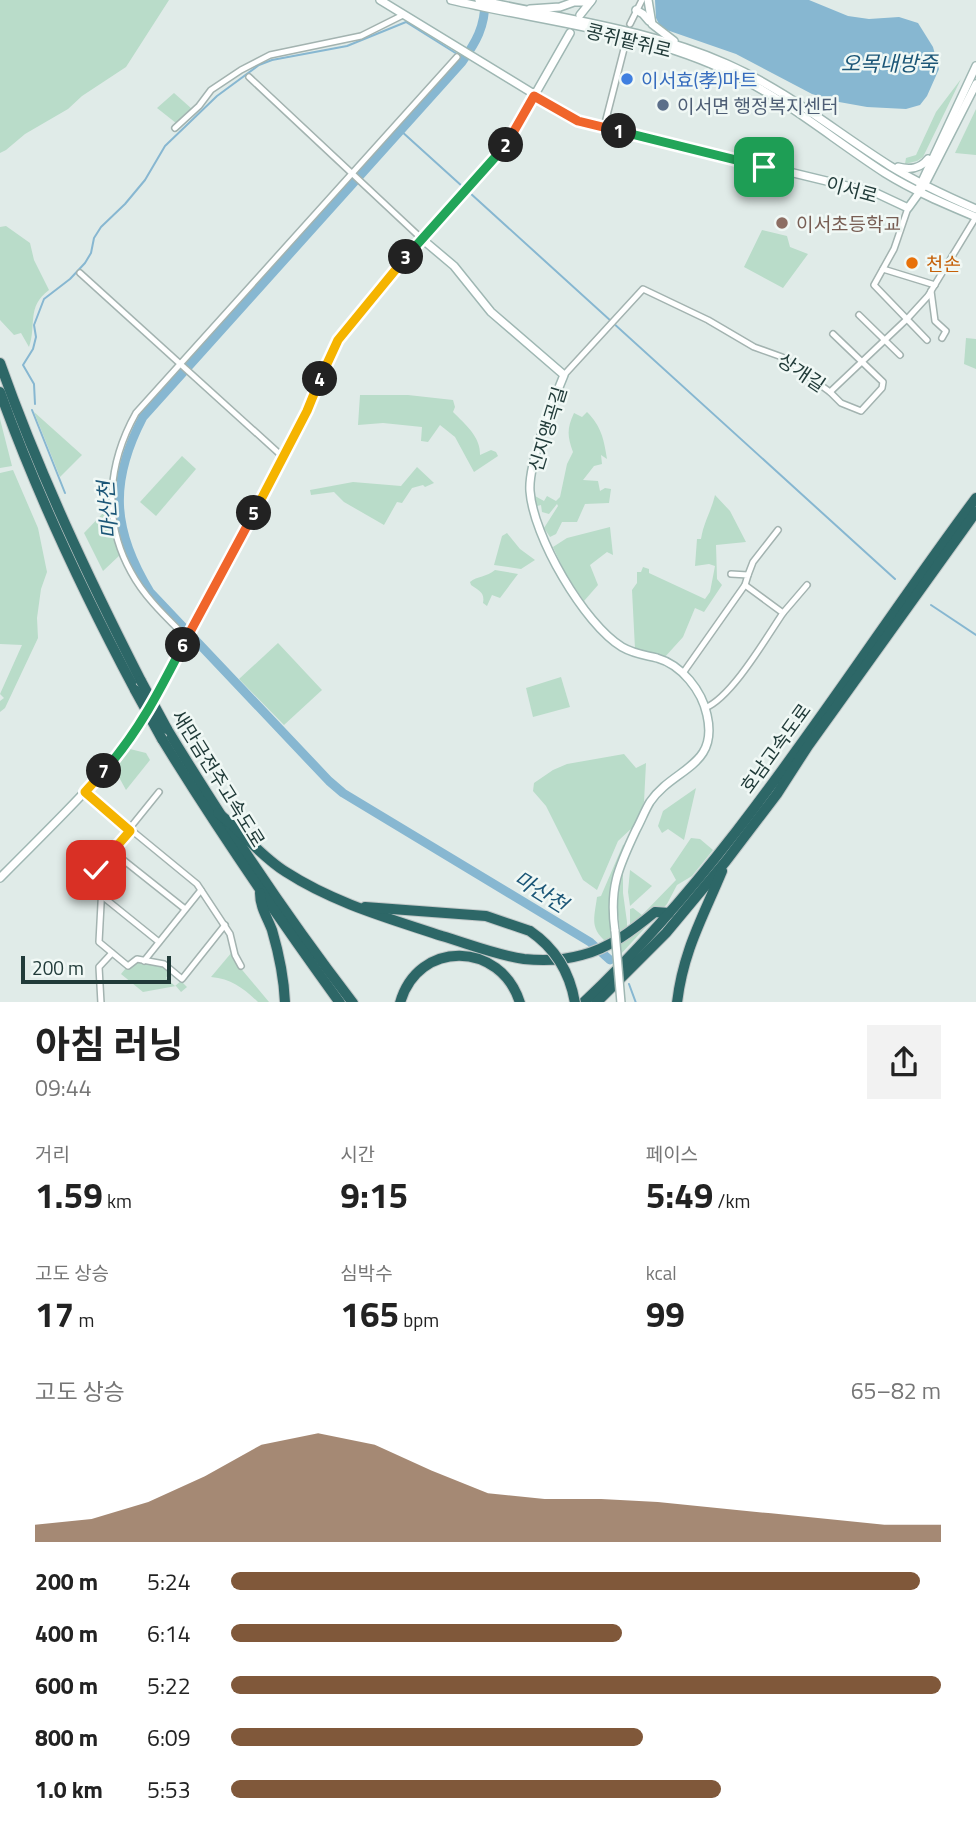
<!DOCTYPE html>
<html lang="ko">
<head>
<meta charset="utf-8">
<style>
  body { margin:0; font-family:"Titillium Web","Noto Sans KR",sans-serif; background:#f2f2f2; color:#222; height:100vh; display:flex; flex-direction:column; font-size:26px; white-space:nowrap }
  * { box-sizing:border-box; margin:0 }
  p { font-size:23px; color:#767676 }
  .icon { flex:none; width:38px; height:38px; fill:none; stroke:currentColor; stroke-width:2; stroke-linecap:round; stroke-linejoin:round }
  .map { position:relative; height:1002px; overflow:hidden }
  .side { display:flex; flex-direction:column; background:#fff; flex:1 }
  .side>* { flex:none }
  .scale { position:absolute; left:21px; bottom:18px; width:150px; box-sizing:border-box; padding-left:7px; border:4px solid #213b39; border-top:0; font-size:19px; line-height:24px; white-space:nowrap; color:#213b39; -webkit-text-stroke:5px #f0f8f5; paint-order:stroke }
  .pin { position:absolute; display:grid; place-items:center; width:60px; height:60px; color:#fff; margin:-30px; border-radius:14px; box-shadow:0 4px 10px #0006 }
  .km { position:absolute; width:35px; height:35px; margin:-18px; border-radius:50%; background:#222; color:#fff; font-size:19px; line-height:35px; text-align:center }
  .round { display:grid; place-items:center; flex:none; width:74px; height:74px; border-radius:0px; background:#f2f2f2 }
  .headline { display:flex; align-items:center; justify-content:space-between; height:119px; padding:0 35px }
  h1 { font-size:38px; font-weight:700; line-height:52px }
  .metrics { display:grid; grid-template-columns:repeat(3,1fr); gap:10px; height:119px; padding:7px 35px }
  .metrics div { display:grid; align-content:center }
  .metrics b { font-size:35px; font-weight:700 }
  .metrics small { font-size:19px; font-weight:400 }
  .metrics p { font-size:19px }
  .chart { height:196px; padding:14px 35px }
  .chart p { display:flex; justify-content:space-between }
  .chart svg { width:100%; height:126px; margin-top:7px; fill:#80583a; opacity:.7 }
  ul { padding:0 35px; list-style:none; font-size:23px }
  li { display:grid; grid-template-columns:112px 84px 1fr; align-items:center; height:52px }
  li i { height:18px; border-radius:9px; background:#80583a }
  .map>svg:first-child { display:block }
</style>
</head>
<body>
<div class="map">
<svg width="976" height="1003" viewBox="0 0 976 1003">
  <rect width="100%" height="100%" fill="#e0ebe8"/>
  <g fill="#b9dcc9">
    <path d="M0 0H169L126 67 82 96 68 109 25 134 6 150 0 153Z"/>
    <path d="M961 79 923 157 917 161 905 164 906 158 916 155 936 112Z"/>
    <path d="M174 93 192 109 186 113 176 123 157 108Z"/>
    <path d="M976 109V155L955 153Z"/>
    <path d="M6 226 30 243 34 260 49 290C26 307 37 325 29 347L21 333 14 335 0 320V227Z"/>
    <path d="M762 230 787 236 790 247 808 254 783 288 744 267Z"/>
    <path d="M966 338 976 339V369L964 364Z"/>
    <path d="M360 395H408L453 400 455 407 453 412C465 424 481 437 480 455L491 450 496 452 498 456 474 472 455 437 440 425 428 442 421 441 422 427 383 423 358 425Z"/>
    <path d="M34 412 82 455 60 477Z"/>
    <path d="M587 412C601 426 604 439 607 459L601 455 602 464 594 466 583 480 598 481 600 491 605 488 611 489 609 503 585 504 577 522H562L556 534 550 537 544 528 558 506 557 504 549 514 542 512 541 505 537 506 535 496 544 501 547 496 556 501 560 497 567 464 573 452C567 436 567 428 574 413L582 417Z"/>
    <path d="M0 419 12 466 0 468Z"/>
    <path d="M182 456 196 469 156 516 140 502Z"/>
    <path d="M417 467 434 483 425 487 423 485 412 488 402 503 397 502 384 525 344 502 334 492 311 495 310 490 353 482 401 486Z"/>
    <path d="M13 470 38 528 47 572 41 589 37 618 38 638 5 708 0 712V701L4 698 0 694 22 645 0 644V473Z"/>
    <path d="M715 495 730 511 746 542 716 545 717 579 722 585 704 612 695 608 683 637 664 658 635 649 632 590 637 583V572H641L643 567 649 569V573L705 599 710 592 715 566 709 564 695 566 697 539H701C704 521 711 512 715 495Z"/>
    <path d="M108 508 121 554 103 571 84 533Z"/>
    <path d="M610 527 613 555 607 552 590 565 598 585 584 601 565 573 553 547 567 538Z"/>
    <path d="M507 533 520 549 535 560 521 569 494 565 502 536Z"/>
    <path d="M495 570 518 574 500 598 492 595 487 606 483 603C485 592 479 591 471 585L470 582C477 576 487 577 495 570Z"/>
    <path d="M278 643 322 690 284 725 239 679Z"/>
    <path d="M561 677 570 707 533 717 526 688Z"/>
    <path d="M130 749 146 753 150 760 126 790 115 770Z"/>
    <path d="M624 754 636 768 646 763 644 802 634 826 618 841 597 890 583 880 546 806 533 791 534 783 553 770 567 764Z"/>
    <path d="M696 788 684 840 668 829 662 833 658 826 663 811Z"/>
    <path d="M691 838 700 839 713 850 692 876 677 885 667 904 620 955V944L630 931V909L633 908 642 915 676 880 670 869Z"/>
    <path d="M625 844C607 884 609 902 612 944L610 945C589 929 594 920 597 897L601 896 623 845Z"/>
    <path d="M623 867V893L627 922V929L621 936 616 900Z"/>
    <path d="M630 870 652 886 630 906 628 892Z"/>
    <path d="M232 952 238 965 269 1002H258C243 988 232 979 211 977Z"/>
    <path d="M138 962 164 967 170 972 166 978 175 986 181 981 187 987 181 992 176 986 143 992 121 974 126 968 129 969Z"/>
  </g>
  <path fill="#87b7d1" d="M655 0H809L848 16 869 19 899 17 918 23 933 47 939 69 927 96 920 105 906 109 867 107 839 102 812 94 736 54 661 28 656 18Z"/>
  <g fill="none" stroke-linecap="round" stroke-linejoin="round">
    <g stroke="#87b7d1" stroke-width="2">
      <path d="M400 130 463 187"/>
      <path d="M470 193 895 579"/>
      <path d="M35 404 34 384 23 365 33 349 36 337 34 325 44 299 70 279 85 263 91 253 94 238 101 227 125 204 145 180 165 146 217 96 259 65 272 60 347 46 406 22 465 59"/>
      <path d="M32 410 65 493"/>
      <path d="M931 605 976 635"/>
      <path d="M629 984 636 1003"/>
    </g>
    <path stroke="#87b7d1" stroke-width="9" d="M485 1C485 27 476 42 462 62L143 417C109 482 112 530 150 592L329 781 343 793 590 942 610 960"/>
    <defs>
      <g id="street">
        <path d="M630 24 642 0"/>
        <path d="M249 77 422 239"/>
        <path d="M604 127 625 45"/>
        <path d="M175 128 199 106 211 90 241 70 270 55 361 36 403 15"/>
        <path d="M908 208 894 249 874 285 927 340"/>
        <path d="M883 269 935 285"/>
        <path d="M80 273 283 457"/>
        <path d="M931 291 935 321 946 331 942 338"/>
        <path d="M859 315 900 355"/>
        <path d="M564 375 643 289 708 320 754 347 782 357 830 392 841 403 861 411 882 388 883 382 833 334"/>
        <path d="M830 392 907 319 928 296 976 217"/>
        <path d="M748 575 753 562 778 530"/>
        <path d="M783 613 807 585"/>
        <path d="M187 638C167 618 145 598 131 572 102 520 108 463 136 413L457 57"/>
        <path d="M683 673 745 585 748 575 731 574"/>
        <path d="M705 708C732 697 766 638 783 613L745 585"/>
        <path d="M85 792 197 884 230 934 235 955 241 966"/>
        <path d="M159 792 96 870 102 885 99 942 128 966 137 959 164 964 182 979 225 925"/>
        <path d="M112 851 185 909"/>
        <path d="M102 896 159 942"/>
        <path d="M144 961 201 890"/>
        <path d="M101 1003 99 967 112 953"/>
      </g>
      <g id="secondary">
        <path d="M380 0 578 121 876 193 908 208 924 186 976 84"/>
        <path d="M451 0C545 22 646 31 733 74 788 101 834 140 885 173 914 191 945 204 976 217"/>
        <path d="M479 0C563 19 648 29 727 64 786 90 836 132 890 166 918 183 946 196 976 209"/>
        <path d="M648 0 652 24 674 41"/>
        <path d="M530 9 560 7 574 2H590"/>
        <path d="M636 10 643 14 649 21"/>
        <path d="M580 15 592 0"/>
        <path d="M898 167C910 170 920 169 928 159"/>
        <path d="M919 188 976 66"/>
        <path d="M422 239 454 266 491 312 564 375C553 402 528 463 530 491 533 536 584 624 622 647 634 654 645 655 657 658 682 665 702 691 707 715 719 767 673 768 650 802 645 810 641 821 636 830 618 868 609 888 615 931"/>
        <path d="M0 878C50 827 102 779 143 722L307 411 338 340 394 271 505 147 570 33"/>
      </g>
      <g id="highway">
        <path d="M0 363C39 473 88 577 141 681"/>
        <path d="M0 392C37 495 84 594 135 690"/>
        <path d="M167 729C225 824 285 915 353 1003"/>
        <path d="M162 739C218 830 277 916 340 1003"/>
        <path d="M218 813C242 831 260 856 286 872 334 903 388 918 442 936 469 944 496 955 524 959 543 961 564 960 582 955 610 948 633 930 655 912L669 913"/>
        <path d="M260 893C260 907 267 917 272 930 279 954 284 977 285 1003"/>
        <path d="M365 907 486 916 530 931"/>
        <path d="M400 1003C418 939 501 941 520 1003"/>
        <path d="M583 1003C739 856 849 668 976 498"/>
        <path d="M596 1003 666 933 726 861 777 794 808 746 976 512"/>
        <path d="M677 1003C683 951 703 917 722 871"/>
      </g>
    </defs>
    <use href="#street" stroke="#a3b3b0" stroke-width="8"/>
    <use href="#secondary" stroke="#9fb7b3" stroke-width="10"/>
    <use href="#highway" stroke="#c1c8c8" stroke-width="12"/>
    <use href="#street" stroke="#fff" stroke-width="5"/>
    <use href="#secondary" stroke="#fff" stroke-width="7"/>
    <use href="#highway" stroke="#2d6767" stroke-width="10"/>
    <defs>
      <path id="secondary-bridge" d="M615 931 621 1003"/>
      <g id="highway-bridge">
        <path d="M141 681 167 729"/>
        <path d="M135 690 162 739"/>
        <path d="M530 931C555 948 570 973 575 1003"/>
      </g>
    </defs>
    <use href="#secondary-bridge" stroke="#9fb7b3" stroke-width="10" stroke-linecap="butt"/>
    <use href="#highway-bridge" stroke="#c1c8c8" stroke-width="12" stroke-linecap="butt"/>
    <use href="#secondary-bridge" stroke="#fff" stroke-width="7"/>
    <use href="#highway-bridge" stroke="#2d6767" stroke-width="10"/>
  </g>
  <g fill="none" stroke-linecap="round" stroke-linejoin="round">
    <defs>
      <path id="split-1" d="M619 131 764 167"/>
      <path id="split-2" d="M506 145 534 96 578 121 619 131"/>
      <path id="split-3" d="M406 257 506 145"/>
      <path id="split-4" d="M320 379 338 340 406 257"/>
      <path id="split-5" d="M254 513 307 411 320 379"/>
      <path id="split-6" d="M183 645 254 513"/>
      <path id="split-7" d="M104 771C138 733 160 690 183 645"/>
      <path id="split-8" d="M96 870 130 831 85 792 104 771"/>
    </defs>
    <use href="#split-1" stroke="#fff" stroke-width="14"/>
    <use href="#split-2" stroke="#fff" stroke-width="14"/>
    <use href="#split-3" stroke="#fff" stroke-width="14"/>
    <use href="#split-4" stroke="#fff" stroke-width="14"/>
    <use href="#split-5" stroke="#fff" stroke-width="14"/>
    <use href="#split-6" stroke="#fff" stroke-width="14"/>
    <use href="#split-7" stroke="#fff" stroke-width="14"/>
    <use href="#split-8" stroke="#fff" stroke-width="14"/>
    <use href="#split-1" stroke="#22a559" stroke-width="9"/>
    <use href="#split-2" stroke="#f0652b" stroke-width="9"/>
    <use href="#split-3" stroke="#22a559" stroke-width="9"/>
    <use href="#split-4" stroke="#f5b400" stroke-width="9"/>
    <use href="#split-5" stroke="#f5b400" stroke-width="9"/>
    <use href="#split-6" stroke="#f0652b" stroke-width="9"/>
    <use href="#split-7" stroke="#22a559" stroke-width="9"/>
    <use href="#split-8" stroke="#f5b400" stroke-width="9"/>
  </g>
  <circle fill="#3f7fe0" stroke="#f0f8f5" stroke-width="2.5" cx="627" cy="79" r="7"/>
  <circle fill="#5c6f8a" stroke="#f0f8f5" stroke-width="2.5" cx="663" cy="105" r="7"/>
  <circle fill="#8d6e63" stroke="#f0f8f5" stroke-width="2.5" cx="782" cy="223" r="7"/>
  <circle fill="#e8710a" stroke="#f0f8f5" stroke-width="2.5" cx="912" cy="263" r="7"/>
  <g text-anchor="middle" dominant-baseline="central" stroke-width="5" stroke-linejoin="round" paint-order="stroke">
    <g font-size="19" fill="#213b39" stroke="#f0f8f5">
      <text transform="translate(629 40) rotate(14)">콩쥐팥쥐로</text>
      <text transform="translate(852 189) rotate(15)">이서로</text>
      <text transform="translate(802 372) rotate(34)">상개길</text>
      <text transform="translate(547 429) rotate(-73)">신지앵곡길</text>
      <text transform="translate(775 748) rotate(-54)">호남고속도로</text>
      <text transform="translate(219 778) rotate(58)">새만금전주고속도로</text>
    </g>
    <g font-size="19" fill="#366cbe" stroke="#f0f8f5" text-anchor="start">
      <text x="641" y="79">이서효(孝)마트</text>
    </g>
    <g font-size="19" fill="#4e5e75" stroke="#f0f8f5" text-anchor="start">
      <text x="677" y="105">이서면 행정복지센터</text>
    </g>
    <g font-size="19" fill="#785e54" stroke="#f0f8f5" text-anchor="start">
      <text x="796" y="223">이서초등학교</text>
    </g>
    <g font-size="19" fill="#c56008" stroke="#f0f8f5" text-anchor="start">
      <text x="926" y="263">천손</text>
    </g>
    <g font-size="21" font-style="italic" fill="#1b5677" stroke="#f0f8f5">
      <text x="889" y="63">오목내방죽</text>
      <text transform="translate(107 510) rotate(-94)">마산천</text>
      <text transform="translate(541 891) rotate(32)">마산천</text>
    </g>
  </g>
</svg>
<div class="scale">200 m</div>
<div class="pin" style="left:764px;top:167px;background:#1e9e55"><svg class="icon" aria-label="arrive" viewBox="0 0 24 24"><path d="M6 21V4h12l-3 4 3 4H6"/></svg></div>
<div class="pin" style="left:96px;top:870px;background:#d93025"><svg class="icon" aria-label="check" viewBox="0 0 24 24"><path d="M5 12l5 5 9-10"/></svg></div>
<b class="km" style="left:619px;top:131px">1</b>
<b class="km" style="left:506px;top:145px">2</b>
<b class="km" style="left:406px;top:257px">3</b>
<b class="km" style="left:320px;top:379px">4</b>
<b class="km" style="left:254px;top:513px">5</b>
<b class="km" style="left:183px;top:645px">6</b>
<b class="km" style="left:104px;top:771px">7</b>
</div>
<section class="side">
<div class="headline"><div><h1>아침 러닝</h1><p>09:44</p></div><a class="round"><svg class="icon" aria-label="share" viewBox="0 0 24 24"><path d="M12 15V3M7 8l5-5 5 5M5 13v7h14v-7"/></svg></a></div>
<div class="metrics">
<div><p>거리</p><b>1.59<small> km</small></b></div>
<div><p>시간</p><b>9:15</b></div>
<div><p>페이스</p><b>5:49<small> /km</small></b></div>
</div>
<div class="metrics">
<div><p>고도 상승</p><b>17<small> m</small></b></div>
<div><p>심박수</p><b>165<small> bpm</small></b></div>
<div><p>kcal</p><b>99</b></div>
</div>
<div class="chart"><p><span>고도 상승</span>65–82 m</p>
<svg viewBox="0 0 160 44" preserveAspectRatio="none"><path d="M0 44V38L10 36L20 30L30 21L40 10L50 6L60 10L70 19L80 27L90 29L100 29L110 30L120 32L130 34L140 36L150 38L160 38V44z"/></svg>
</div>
<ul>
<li><b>200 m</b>5:24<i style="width:97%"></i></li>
<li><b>400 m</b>6:14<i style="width:55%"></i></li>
<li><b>600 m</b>5:22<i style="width:100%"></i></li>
<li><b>800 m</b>6:09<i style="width:58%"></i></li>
<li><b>1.0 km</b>5:53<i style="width:69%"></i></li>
</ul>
</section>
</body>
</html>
